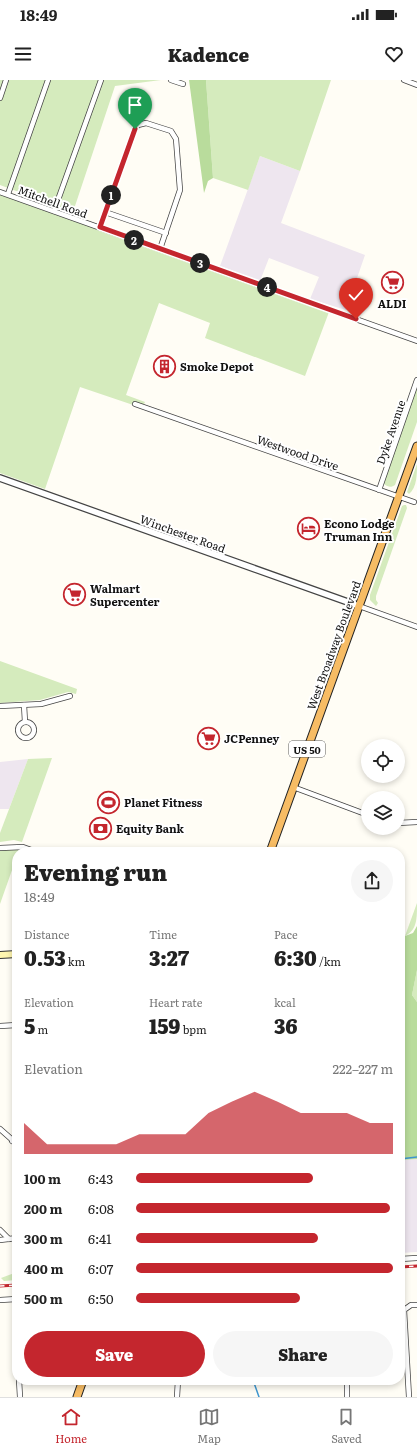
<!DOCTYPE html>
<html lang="en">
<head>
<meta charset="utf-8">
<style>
  body { margin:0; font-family:Literata,serif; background:#f6f6f6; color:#222; height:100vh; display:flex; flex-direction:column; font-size:15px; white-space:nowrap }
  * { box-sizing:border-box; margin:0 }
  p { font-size:13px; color:#767676 }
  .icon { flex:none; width:22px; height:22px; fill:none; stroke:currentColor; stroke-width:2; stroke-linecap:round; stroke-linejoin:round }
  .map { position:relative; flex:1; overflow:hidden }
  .details { position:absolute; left:12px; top:767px; width:393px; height:538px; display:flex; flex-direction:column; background:#fff; border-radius:16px; box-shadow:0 2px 6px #0003 }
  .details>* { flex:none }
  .tools { position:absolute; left:361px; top:659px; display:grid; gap:8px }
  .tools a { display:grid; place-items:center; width:44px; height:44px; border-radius:50%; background:#fff; box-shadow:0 2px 6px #0003; font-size:20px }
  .pin { position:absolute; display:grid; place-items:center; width:34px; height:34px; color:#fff; margin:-41px -17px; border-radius:50% 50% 50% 0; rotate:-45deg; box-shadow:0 0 4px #0007 }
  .pin .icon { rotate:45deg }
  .km { position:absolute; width:20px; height:20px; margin:-10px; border-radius:50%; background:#222; color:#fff; font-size:11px; line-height:20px; text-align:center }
  .round { display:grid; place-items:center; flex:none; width:42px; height:42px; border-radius:21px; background:#f6f6f6 }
  .overview { display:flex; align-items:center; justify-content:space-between; height:68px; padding:0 12px }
  h1 { font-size:22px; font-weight:800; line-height:30px }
  .stats { display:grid; grid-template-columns:repeat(3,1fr); gap:6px; height:68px; padding:4px 12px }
  .stats div { display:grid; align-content:center }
  .stats b { font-size:20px; font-weight:800 }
  .stats small { font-size:11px; font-weight:400 }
  .stats p { font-size:11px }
  .chart { height:112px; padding:8px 12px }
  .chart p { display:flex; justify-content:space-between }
  .chart svg { width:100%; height:72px; margin-top:4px; fill:#c4262e; opacity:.7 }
  .primary-button { display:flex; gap:8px; margin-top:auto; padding:8px 12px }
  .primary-button a { flex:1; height:46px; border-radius:24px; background:#c4262e; color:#fff; font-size:16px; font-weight:800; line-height:46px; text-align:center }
  .primary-button a+a { background:#f6f6f6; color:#222 }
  ul { padding:0 12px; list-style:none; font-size:13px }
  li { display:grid; grid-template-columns:64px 48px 1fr; align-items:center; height:30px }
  li i { height:10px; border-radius:5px; background:#c4262e }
  .status { display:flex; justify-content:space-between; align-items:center; height:28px; padding:0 20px; background:#fff; direction:ltr }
  .status svg { height:11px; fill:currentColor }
  header { display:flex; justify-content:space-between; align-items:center; height:52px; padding:0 12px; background:#fff; font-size:18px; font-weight:800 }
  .dock { display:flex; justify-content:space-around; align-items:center; height:56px; border-top:1px solid #e0e0e0; background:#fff; font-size:11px; color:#767676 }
  .dock a { display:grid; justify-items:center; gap:2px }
  .dock .active { color:#c4262e }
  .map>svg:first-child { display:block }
</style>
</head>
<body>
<div class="status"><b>18:49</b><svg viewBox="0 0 49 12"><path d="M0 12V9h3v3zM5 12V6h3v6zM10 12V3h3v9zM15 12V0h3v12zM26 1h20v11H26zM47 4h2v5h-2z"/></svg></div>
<header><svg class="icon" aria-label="menu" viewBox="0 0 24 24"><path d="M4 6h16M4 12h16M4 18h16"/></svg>Kadence<svg class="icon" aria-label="heart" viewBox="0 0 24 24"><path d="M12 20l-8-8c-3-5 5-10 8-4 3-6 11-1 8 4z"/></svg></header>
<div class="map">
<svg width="417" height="1317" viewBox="0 0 417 1317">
  <rect width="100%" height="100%" fill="#fffdf5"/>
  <g fill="#eee6ef">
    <path d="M260 76 300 91 281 143 365 175 346 230 310 219 319 197 269 178 260 201 220 186Z"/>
    <path d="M28 679 9 729H0V682Z"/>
    <path d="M417 1079V1172L400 1173V1080Z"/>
  </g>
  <g fill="#d5ebbd">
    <path d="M0 0H161L115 6 73 132 0 105Z"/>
    <path d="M206 0H331L300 91 260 76 248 110 213 98Z"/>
    <path d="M0 114 329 232 305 296 205 258 210 243 159 223 126 315 145 322 142 328 80 307 45 409 0 393Z"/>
    <path d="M417 306V342L395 405C391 408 388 407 384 404V399Z"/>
    <path d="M417 384C417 393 417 408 409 414L407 412 408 409Z"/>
    <path d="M404 425H406L407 428 376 516V520L378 523 376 526 370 520V515L402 426Z"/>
    <path d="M0 581 77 609 76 614 68 612 40 620 0 623Z"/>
    <path d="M52 678 22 762 14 760 0 762V753L28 679Z"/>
    <path d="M0 769H19L18 772H17V776L0 824Z"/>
    <path d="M417 823C417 839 417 850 405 856Z"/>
    <path d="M417 890V922L412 915Z"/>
    <path d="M17 1192V1200L4 1201 1 1198Z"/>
  </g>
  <g fill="#b9dc9c">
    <path d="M189 0H206L213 98 208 101 204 113Z"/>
    <path d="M417 846V890L412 915 417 922V1079L400 1080V868L405 856 413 853Z"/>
  </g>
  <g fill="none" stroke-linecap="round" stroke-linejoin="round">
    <g stroke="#3f96cf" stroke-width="1.5">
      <path d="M400 1079 417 1077"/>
      <path d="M253 1300 259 1317"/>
    </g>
    <defs>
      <g id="minor">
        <path d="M171 0 183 4"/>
        <path d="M404 0 417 5"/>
        <path d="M0 18 6 0"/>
        <path d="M0 112 417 261"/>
        <path d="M8 114 48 0"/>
        <path d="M54 131 101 0"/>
        <path d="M105 132 166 153"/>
        <path d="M100 147 135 49 138 45 146 43 171 51 176 59 180 110 160 169"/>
        <path d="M135 324 414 422"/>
        <path d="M379 410 417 300"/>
        <path d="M359 526 417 547"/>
        <path d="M24 625 25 642"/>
        <path d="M0 626 41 624 70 616"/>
        <circle cx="26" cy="650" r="8"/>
        <path d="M293 707 368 735"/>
        <path d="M398 743 417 742"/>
        <path d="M0 768 23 767 37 772"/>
        <path d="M0 946 17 945"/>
        <path d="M0 1049 17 1064"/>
        <path d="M12 1061 17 1057"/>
        <path d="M0 1150 9 1159"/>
        <path d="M0 1160 17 1158"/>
        <path d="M400 1179 417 1178"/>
        <path d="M0 1220 17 1219"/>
        <path d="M19 1300 20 1317"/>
        <path d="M347 1300V1317"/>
        <path d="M177 1317 178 1300"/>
        <path d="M409 1317 404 1230 411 1225H417"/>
      </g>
      <path id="tertiary" d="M0 398 359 526"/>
      <path id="secondary" d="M0 875 17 874"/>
      <g id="trunk">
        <path d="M270 772 417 366"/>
        <path d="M77 1317 83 1300"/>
      </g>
    </defs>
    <use href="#minor" stroke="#444" stroke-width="6"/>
    <use href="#tertiary" stroke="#444" stroke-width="8"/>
    <use href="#secondary" stroke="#333" stroke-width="8"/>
    <use href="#trunk" stroke="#222" stroke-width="9"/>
    <use href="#minor" stroke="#fff" stroke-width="4.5"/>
    <use href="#tertiary" stroke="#fff" stroke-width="5.5"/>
    <use href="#secondary" stroke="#fff6b0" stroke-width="6"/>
    <use href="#trunk" stroke="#f7bc64" stroke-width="7"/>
    <defs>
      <g id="rail">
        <path d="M400 1187 417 1186"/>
        <path d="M0 1206 17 1205"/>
      </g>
    </defs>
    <use href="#rail" stroke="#c4262e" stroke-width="3"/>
    <use href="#rail" stroke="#fff" stroke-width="1.5" stroke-dasharray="4.5" stroke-linecap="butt"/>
  </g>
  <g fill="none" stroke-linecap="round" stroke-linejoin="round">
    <defs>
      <path id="route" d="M135 49 100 147 356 239"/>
    </defs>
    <use href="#route" stroke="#fff" stroke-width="8"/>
    <use href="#route" stroke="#c4262e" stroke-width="5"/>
  </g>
  <defs>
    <symbol id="supermarket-ring" viewBox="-11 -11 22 22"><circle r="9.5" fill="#fff" stroke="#c4262e" stroke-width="1.5"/><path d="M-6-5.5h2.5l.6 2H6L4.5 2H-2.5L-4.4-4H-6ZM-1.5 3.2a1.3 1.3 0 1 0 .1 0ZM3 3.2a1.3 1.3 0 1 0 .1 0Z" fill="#c4262e"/></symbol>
    <symbol id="building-ring" viewBox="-11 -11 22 22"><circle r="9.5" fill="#fff" stroke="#c4262e" stroke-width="1.5"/><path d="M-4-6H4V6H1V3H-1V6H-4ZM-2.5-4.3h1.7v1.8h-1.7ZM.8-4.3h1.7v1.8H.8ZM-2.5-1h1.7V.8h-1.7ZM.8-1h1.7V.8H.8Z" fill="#c4262e"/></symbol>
    <symbol id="hotel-ring" viewBox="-11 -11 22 22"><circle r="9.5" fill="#fff" stroke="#c4262e" stroke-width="1.5"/><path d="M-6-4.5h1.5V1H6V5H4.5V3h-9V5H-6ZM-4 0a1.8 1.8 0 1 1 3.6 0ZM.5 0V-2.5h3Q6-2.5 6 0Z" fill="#c4262e"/></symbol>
    <symbol id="stadium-ring" viewBox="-11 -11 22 22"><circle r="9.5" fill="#fff" stroke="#c4262e" stroke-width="1.5"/><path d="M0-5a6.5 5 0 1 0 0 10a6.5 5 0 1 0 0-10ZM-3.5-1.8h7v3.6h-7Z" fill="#c4262e"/></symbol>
    <symbol id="bank-ring" viewBox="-11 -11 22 22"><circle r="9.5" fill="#fff" stroke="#c4262e" stroke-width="1.5"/><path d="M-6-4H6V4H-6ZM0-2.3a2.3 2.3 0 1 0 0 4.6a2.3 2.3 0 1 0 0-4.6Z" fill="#c4262e"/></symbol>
  </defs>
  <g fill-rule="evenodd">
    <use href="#supermarket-ring" x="380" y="190" width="25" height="25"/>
    <use href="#building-ring" x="152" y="274" width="25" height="25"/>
    <use href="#hotel-ring" x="296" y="436" width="25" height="25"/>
    <use href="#supermarket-ring" x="62" y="502" width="25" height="25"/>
    <use href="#supermarket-ring" x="196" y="646" width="25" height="25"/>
    <use href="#stadium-ring" x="96" y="710" width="25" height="25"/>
    <use href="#bank-ring" x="88" y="736" width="25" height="25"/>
  </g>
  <g text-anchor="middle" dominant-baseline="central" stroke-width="4" stroke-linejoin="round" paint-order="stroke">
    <rect fill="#fff" stroke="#585858" stroke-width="1" x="289" y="661" width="36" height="16" rx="3"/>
    <g font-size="10" font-weight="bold" fill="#111">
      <text x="307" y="669">US 50</text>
    </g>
    <g font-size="11" fill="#111" stroke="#fff">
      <text transform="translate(53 121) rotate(20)">Mitchell Road</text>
      <text transform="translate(390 352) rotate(-71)">Dyke Avenue</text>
      <text transform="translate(298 372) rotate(19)">Westwood Drive</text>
      <text transform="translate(183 453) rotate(20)">Winchester Road</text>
      <text transform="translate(333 565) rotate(-70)">West Broadway Boulevard</text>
    </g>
    <g font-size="11" font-weight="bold" fill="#111" stroke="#fff" text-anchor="start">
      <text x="392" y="223" text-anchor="middle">ALDI</text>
      <text x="180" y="286">Smoke Depot</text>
      <text x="324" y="443">Econo Lodge<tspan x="324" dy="13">Truman Inn</tspan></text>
      <text x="90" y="508">Walmart<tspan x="90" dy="13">Supercenter</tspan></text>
      <text x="224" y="658">JCPenney</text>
      <text x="124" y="722">Planet Fitness</text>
      <text x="116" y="748">Equity Bank</text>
    </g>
  </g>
</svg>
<div class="tools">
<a><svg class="icon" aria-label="locate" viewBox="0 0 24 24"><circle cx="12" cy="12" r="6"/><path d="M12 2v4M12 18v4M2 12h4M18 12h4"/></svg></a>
<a><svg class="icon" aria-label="layers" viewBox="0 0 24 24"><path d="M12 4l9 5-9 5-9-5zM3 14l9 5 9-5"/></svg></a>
</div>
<div class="pin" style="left:135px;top:49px;background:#1e9e55"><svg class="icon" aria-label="arrive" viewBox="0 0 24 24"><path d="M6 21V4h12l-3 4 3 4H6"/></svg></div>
<div class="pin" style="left:356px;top:239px;background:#d93025"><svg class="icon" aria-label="check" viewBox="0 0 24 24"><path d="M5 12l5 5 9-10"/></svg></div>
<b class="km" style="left:111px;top:115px">1</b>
<b class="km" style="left:134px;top:160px">2</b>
<b class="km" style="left:200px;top:183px">3</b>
<b class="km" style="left:267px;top:207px">4</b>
<section class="details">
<div class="overview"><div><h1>Evening run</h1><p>18:49</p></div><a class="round"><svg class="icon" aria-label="share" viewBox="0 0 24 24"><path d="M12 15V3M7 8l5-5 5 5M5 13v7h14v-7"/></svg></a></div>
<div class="stats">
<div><p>Distance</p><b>0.53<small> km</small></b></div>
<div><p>Time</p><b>3:27</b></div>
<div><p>Pace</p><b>6:30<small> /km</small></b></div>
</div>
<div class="stats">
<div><p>Elevation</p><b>5<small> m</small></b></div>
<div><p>Heart rate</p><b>159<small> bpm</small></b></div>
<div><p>kcal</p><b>36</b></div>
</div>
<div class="chart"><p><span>Elevation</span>222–227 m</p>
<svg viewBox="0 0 160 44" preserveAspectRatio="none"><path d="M0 44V25L10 38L20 38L30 38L40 38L50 32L60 32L70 32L80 19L90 12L100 6L110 12L120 19L130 19L140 19L150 25L160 25V44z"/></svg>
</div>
<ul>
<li><b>100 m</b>6:43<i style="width:69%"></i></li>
<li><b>200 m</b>6:08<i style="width:99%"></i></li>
<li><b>300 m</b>6:41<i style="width:71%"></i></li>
<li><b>400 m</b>6:07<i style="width:100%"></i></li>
<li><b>500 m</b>6:50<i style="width:64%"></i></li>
</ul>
<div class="primary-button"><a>Save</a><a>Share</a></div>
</section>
</div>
<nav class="dock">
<a class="active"><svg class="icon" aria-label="home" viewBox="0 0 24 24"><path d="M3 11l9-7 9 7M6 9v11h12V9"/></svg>Home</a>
<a><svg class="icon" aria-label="map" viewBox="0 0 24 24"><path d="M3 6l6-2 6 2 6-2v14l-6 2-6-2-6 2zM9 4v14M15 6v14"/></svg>Map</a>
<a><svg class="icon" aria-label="saved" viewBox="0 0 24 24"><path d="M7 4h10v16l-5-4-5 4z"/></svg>Saved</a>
</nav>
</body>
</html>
